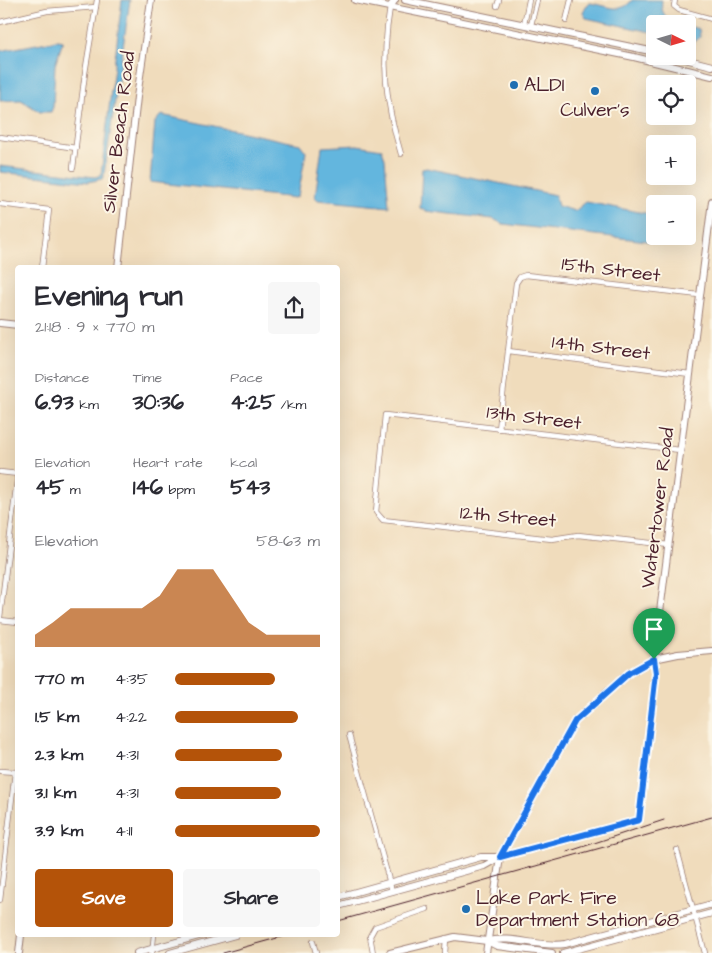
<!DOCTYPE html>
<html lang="en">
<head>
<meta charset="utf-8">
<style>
  body { margin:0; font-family:"Architects Daughter",sans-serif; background:#f7f7f7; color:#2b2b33; height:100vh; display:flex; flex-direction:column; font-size:19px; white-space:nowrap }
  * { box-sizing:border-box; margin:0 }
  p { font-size:16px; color:#7c7c81 }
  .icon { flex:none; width:28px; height:28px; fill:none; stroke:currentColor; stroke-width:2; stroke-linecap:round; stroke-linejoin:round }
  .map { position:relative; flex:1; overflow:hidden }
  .side { position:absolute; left:15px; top:265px; width:325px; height:672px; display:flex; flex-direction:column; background:#fff; border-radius:5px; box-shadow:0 5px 20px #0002 }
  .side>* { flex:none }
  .needle { width:32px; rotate:95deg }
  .tools { position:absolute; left:646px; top:15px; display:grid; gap:10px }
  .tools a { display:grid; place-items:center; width:50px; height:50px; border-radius:5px; background:#fff; box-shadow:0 5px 20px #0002; font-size:25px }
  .pin { position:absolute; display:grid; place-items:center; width:42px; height:42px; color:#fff; margin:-51px -21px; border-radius:50% 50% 50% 0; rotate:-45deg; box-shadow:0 0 5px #0007 }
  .pin .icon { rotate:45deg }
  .round { display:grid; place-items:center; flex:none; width:52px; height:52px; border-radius:5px; background:#f7f7f7 }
  .overview { display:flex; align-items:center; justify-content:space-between; height:85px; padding:0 20px }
  h1 { font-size:28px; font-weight:800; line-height:38px }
  .stats { display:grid; grid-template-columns:repeat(3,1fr); gap:8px; height:85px; padding:5px 20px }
  .stats div { display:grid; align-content:center }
  .stats b { font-size:21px; font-weight:800 }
  .stats small { font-size:14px; font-weight:400 }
  .stats p { font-size:14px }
  .chart { height:140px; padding:10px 20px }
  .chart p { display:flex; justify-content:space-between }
  .chart svg { width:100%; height:90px; margin-top:5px; fill:#b45309; opacity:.7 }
  .action { display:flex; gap:10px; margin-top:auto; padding:10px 20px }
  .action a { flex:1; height:58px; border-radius:5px; background:#b45309; color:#fff; font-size:20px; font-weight:800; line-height:58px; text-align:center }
  .action a+a { background:#f7f7f7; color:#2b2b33 }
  ul { padding:0 20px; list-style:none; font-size:16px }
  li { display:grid; grid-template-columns:80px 60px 1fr; align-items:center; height:38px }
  li i { height:12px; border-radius:6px; background:#b45309 }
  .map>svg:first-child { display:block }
</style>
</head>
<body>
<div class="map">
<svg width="712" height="953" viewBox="0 0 712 953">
  <rect width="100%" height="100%" fill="#fcf5e5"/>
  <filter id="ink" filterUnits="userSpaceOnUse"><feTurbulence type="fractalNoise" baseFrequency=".02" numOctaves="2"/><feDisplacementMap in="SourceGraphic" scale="10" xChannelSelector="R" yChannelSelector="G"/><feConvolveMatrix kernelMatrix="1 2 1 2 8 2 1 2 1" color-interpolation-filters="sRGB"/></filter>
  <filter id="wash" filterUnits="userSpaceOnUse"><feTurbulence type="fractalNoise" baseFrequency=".0096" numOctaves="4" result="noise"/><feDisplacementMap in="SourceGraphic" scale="20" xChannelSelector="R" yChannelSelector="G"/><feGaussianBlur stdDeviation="1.12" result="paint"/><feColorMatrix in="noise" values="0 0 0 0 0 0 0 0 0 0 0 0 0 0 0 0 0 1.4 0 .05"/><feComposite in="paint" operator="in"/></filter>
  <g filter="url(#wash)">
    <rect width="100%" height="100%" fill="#f0dcbc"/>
    <g fill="#63b6de" stroke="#566a84">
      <path d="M122 0H130L104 175 102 179 88 182 0 172V166L95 177 101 175Z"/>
      <path d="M632 0H662C660 13 666 19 678 24H655V33L586 18 583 13 586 6 590 3C605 5 621 15 632 0Z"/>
      <path d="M688 26 699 29 700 37 696 41 688 40Z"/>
      <path d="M58 40 63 41 55 65 53 107 51 112H40L21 100 0 101V51Z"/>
      <path d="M161 115 300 144 306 152 298 196 295 198 150 182 155 122Z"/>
      <path d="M357 145 382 149 385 159 389 207 318 200 315 197 322 147Z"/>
      <path d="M427 168 555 195 558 206 575 211 586 202 655 215V236H687L684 244H672L503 224 493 219 425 211 420 208 422 169Z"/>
    </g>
  </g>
  <g filter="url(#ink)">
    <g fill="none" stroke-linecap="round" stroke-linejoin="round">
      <defs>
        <g id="street">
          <path d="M675 0 674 6 679 10 712 19"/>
          <path d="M497 6 499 0"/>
          <path d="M390 7C381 62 385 101 401 154"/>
          <path d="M566 21 571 0"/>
          <path d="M0 22 47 11 96 7"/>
          <path d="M524 24 529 0"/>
          <path d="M531 25 537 0"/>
          <path d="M0 137 76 148"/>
          <path d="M73 168 85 73 97 0"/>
          <path d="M0 204 49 210 42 268"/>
          <path d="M508 351 690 374"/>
          <path d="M499 429 516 283 520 277 526 275 699 295"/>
          <path d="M0 472 18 474"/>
          <path d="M669 545 578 535 552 539 383 520 376 512 385 415 680 450"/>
          <path d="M0 617 18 472"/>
          <path d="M0 620 18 622"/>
          <path d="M349 735 392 891"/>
          <path d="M0 771 16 772"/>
          <path d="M677 850 705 953"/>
          <path d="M500 857 639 820 656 673 654 659"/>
          <path d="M0 900 15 772"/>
          <path d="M313 942 316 953"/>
          <path d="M152 953 154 935"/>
          <path d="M373 953 370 936 375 927 427 909"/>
          <path d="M445 953 446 938"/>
        </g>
        <g id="secondary">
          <path d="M355 0 634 57 712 76"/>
          <path d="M405 0 655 52"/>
          <path d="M390 7 395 0"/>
          <path d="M673 56 712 66"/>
          <path d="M118 268 137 97 151 0"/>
          <path d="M0 323 18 325"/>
          <path d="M654 659 712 201"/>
          <path d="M338 897 481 857H499"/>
          <path d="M338 906 484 866 500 857 575 721 629 673 654 659 678 654 712 651"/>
          <path d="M487 941C513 935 539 948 565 944L712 904"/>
          <path d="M19 953 21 935"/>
          <path d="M137 953 202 935"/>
          <path d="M170 953 235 935"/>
          <path d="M390 953 455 937 487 941 497 946 552 953"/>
          <path d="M486 953 500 857"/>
          <path d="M563 953 712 913"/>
        </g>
      </defs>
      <use href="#street" stroke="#9d7e74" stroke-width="6"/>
      <use href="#secondary" stroke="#9d7e74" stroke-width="8"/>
      <use href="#street" stroke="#fff" stroke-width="4.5"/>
      <use href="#secondary" stroke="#fff" stroke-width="6"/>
      <g stroke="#4a1f2b" stroke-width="1">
        <path d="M567 852 664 820"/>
        <path d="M338 921 712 817"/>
        <path d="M223 953 288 935"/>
      </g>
    </g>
  </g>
  <g fill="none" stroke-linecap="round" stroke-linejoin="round" filter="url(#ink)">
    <defs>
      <path id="route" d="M654 659 656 673 639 820 500 857 575 721 629 673Z"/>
    </defs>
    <use href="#route" stroke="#fff" stroke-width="10"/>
    <use href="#route" stroke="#1a73e8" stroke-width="6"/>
  </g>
  <g fill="#1f6fb2" stroke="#fcf5e5" stroke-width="2">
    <circle cx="514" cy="85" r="5"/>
    <circle cx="595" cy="91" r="5"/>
    <circle cx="466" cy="909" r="5"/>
  </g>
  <g text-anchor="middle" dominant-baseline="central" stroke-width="4" stroke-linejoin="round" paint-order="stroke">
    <g font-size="19" fill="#4a1f2b" stroke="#fcf5e5" text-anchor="start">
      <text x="524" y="85">ALDI</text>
      <text x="595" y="110" text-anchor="middle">Culver's</text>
      <text x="476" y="898">Lake Park Fire<tspan x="476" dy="22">Department Station 68</tspan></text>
    </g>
    <g font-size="19" fill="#4a1f2b" stroke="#fcf5e5">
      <text transform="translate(119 132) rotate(-83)">Silver Beach Road</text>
      <text transform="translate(611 270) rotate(7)">15th Street</text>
      <text transform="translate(601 348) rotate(7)">14th Street</text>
      <text transform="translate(534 418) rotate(7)">13th Street</text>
      <text transform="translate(658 508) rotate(-83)">Watertower Road</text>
      <text transform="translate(508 517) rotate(5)">12th Street</text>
    </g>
  </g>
</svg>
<div class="tools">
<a><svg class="needle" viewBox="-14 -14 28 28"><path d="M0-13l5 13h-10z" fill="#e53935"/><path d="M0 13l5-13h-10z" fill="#7c7c81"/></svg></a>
<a><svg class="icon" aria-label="locate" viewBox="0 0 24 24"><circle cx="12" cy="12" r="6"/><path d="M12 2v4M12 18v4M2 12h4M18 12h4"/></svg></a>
<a>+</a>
<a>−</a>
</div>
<div class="pin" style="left:654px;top:659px;background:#1e9e55"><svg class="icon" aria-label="arrive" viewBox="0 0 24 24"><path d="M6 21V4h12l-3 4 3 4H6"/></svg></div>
<section class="side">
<div class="overview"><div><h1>Evening run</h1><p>21:18 · 9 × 770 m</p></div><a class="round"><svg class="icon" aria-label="share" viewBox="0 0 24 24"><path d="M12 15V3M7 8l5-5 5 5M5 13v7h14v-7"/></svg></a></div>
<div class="stats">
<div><p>Distance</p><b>6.93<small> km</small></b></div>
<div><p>Time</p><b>30:36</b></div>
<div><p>Pace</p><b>4:25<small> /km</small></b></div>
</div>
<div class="stats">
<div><p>Elevation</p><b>45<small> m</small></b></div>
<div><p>Heart rate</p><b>146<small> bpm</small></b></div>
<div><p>kcal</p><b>543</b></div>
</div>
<div class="chart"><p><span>Elevation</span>58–63 m</p>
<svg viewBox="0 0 160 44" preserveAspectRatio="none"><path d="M0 44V38L10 32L20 25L30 25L40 25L50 25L60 25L70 19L80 6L90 6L100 6L110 19L120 32L130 38L140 38L150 38L160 38V44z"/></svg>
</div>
<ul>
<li><b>770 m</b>4:35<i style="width:69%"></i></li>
<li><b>1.5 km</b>4:22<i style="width:85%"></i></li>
<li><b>2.3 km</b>4:31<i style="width:74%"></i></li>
<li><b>3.1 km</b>4:31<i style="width:73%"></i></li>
<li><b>3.9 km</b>4:11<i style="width:100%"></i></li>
</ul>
<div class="action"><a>Save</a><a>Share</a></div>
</section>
</div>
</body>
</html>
